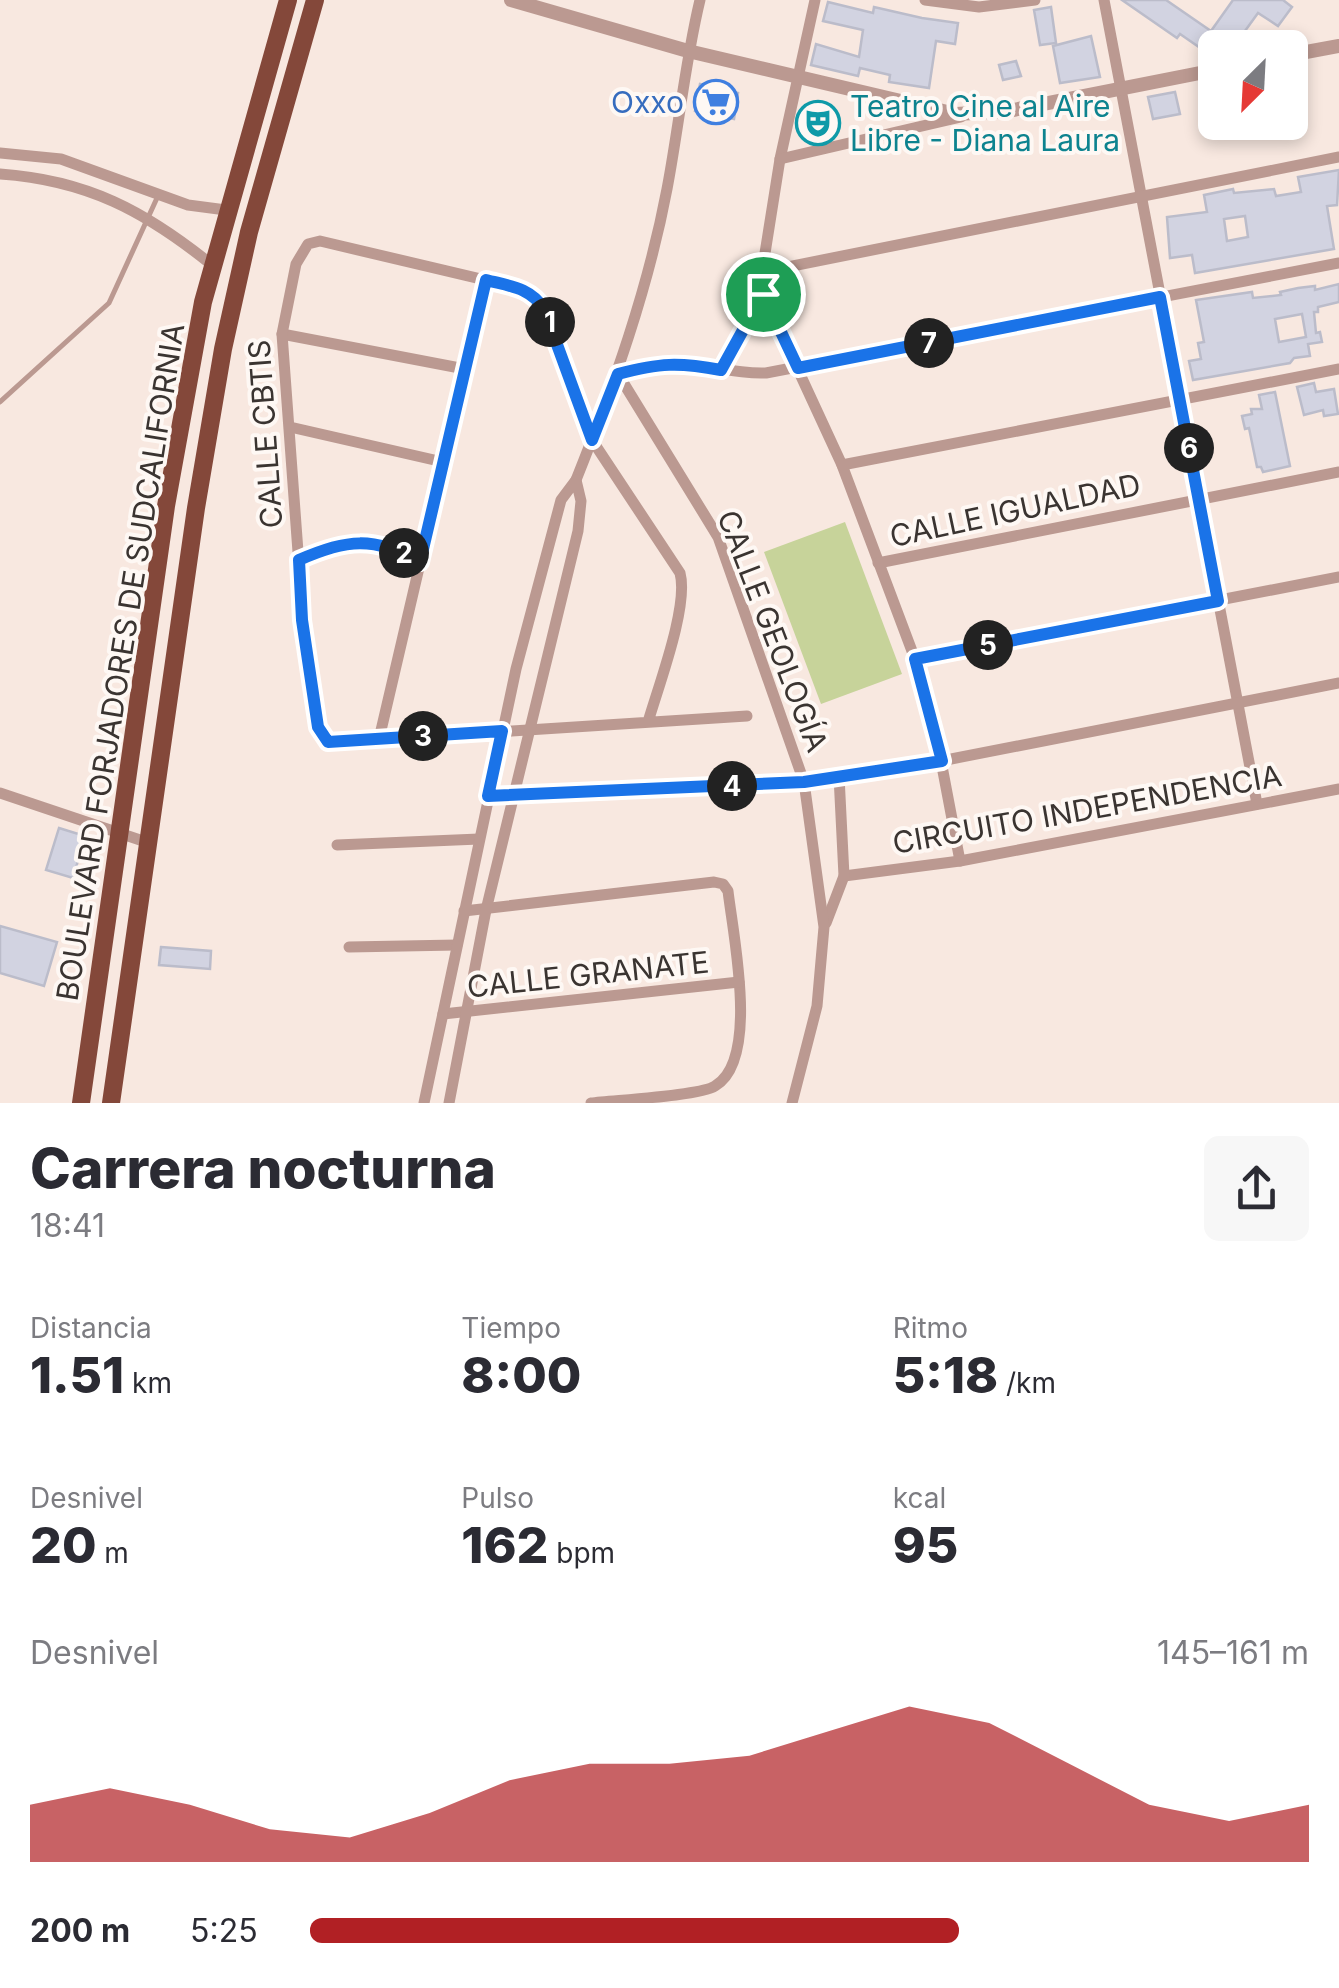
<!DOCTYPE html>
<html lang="es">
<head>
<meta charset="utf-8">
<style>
  body { margin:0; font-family:Inter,sans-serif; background:#f7f7f7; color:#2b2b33; height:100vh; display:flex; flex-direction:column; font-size:38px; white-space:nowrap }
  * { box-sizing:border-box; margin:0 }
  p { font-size:32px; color:#7c7c81 }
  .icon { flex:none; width:55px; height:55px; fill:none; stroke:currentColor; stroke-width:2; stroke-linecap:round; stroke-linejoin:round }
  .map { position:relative; height:1103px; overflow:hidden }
  .drawer { display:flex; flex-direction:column; background:#fff; flex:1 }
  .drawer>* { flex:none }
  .needle { width:65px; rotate:204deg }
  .fabs { position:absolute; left:1198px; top:30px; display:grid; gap:20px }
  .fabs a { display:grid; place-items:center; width:110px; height:110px; border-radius:15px; background:#fff; box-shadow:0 5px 15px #0003; font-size:50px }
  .pin { position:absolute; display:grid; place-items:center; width:85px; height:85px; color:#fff; margin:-42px; border:5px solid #fff; border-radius:50%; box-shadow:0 2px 10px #0007 }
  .km { position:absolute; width:50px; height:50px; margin:-25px; border-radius:50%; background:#222; color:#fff; font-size:28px; line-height:50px; text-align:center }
  .round { display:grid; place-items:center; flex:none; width:105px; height:105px; border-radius:15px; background:#f7f7f7 }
  .head { display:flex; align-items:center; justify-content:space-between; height:170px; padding:0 30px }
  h1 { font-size:55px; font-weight:800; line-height:75px }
  .figures { display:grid; grid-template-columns:repeat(3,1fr); gap:15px; height:170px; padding:10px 30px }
  .figures div { display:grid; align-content:center }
  .figures b { font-size:50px; font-weight:800 }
  .figures small { font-size:28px; font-weight:400 }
  .figures p { font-size:28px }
  .chart { height:280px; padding:20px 30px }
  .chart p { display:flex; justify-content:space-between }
  .chart svg { width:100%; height:180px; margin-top:10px; fill:#b12024; opacity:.7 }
  ul { padding:0 30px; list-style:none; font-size:32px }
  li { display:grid; grid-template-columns:160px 120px 1fr; align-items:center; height:75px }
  li i { height:25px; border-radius:12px; background:#b12024 }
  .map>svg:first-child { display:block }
</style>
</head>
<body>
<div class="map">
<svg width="1339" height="1103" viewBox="0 0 1339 1103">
  <rect width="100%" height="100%" fill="#f8e8e0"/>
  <path fill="#c7d39a" d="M845 522 902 674 821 704 764 552Z"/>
  <g fill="#d2d3e1" stroke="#bbbcca" stroke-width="2.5" fill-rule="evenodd">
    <path d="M1122 0H1166L1211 31 1233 0H1283L1292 7 1278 26 1258 13 1237 42 1224 33 1209 54 1180 34 1177 38Z"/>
    <path d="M828 2 873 13 874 7 922 18 958 23 955 44 936 41 929 88 889 82 890 75 860 68 858 76 811 65 816 44 859 57 863 30 823 21Z"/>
    <path d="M1051 7 1056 43 1040 45 1034 10Z"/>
    <path d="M1091 36 1100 77 1060 83 1053 46Z"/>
    <path d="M1016 61 1021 76 1003 80 999 65Z"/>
    <path d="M700 84 738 93 734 119 695 111Z"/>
    <path d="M1175 92 1180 114 1153 119 1148 97Z"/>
    <path d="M1339 170 1337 205 1327 206 1334 249 1195 273 1192 255 1170 258 1167 217 1207 212 1204 195 1233 189 1234 193 1274 189 1276 196 1301 192 1298 177ZM1245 216 1248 237 1227 241 1224 219Z"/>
    <path d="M1339 284V302L1318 307V312H1314L1316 333 1320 332 1322 342 1308 344 1310 356 1294 358 1290 363 1193 380 1189 361 1201 359 1198 343 1204 342 1196 300 1252 292 1253 298 1281 295 1280 292 1298 288 1315 286V290ZM1302 314 1306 337 1279 342 1275 319Z"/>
    <path d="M1314 383 1316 392 1334 389 1338 414 1324 416 1323 410 1304 415 1297 387Z"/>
    <path d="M1275 392 1290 466 1263 472 1261 467H1257L1249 428 1245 429 1242 416 1252 414 1251 409H1262L1259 395Z"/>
    <path d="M59 828 85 836 73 878 46 870Z"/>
    <path d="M0 926 57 942 44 986 0 973Z"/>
    <path d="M161 947 211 951 210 969 159 965Z"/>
  </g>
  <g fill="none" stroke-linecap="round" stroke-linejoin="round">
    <path stroke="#bb9991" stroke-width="5" d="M0 402 109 303 157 198"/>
    <g stroke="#bb9991" stroke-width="11">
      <path d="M815 0 780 159 762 272 763 294 842 465 915 659 941 761 960 861"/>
      <path d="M925 0 979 7 1035 0"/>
      <path d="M1104 0 1257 804"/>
      <path d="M0 153 61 159 188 205 226 210"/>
      <path d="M780 159 961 117"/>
      <path d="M0 174C87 180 145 211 212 265"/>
      <path d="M762 272 1339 157"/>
      <path d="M282 334 465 369"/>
      <path d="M721 370 763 294"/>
      <path d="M290 427 443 462"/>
      <path d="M842 465 1339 369"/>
      <path d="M576 480C614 385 648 289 667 189 679 126 685 62 700 0"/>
      <path d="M299 560C346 539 374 536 420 562"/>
      <path d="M878 563 1339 472"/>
      <path d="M915 659 1339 577"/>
      <path d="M648 722C658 687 689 606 680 573L592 440 545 309 538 299 523 289 320 241 308 244 296 264 282 334 303 620 318 727 328 742H338L747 716"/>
      <path d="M379 739 486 281"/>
      <path d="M0 793 149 843"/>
      <path d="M489 796 804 782 941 761 1339 683"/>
      <path d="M337 845 479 839"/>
      <path d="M844 876 960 861 1339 789"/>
      <path d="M464 911 714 882 723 884 728 891C733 935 760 1060 715 1086 700 1096 615 1100 591 1103"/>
      <path d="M826 923 844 876 839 776"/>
      <path d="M349 947 457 945"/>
      <path d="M443 1014 739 982"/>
      <path d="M424 1103 516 669 561 500 576 480 581 501 578 531 486 910 449 1103"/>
      <path d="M792 1103 817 1006 824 927 804 782 718 537 618 374C630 371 643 366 656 364 692 358 729 375 766 373L1339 263"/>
    </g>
    <g stroke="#bb9991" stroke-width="14">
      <path d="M511 0 688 51 956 114 1008 111 1215 70"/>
      <path d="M1290 55 1339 46"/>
    </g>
    <g stroke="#84483a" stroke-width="18">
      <path d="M81 1103 166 506 203 302 288 0"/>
      <path d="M111 1103 196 508 223 349 249 232 315 0"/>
    </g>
  </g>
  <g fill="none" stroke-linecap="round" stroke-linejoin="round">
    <defs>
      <path id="route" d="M486 280C509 286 530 287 544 309L592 440 618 374C660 363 678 362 721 370L763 294 798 368 1160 297 1218 601 915 659 942 761 804 782 488 796 502 731 328 742 318 727 302 620 299 560C346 539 374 536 420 562Z"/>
    </defs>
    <use href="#route" stroke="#fff" stroke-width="20"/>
    <use href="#route" stroke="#1a73e8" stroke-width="12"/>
  </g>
  <defs>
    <symbol id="supermarket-ring" viewBox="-11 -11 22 22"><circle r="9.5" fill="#fef8f4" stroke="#3f7fe0" stroke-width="1.5"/><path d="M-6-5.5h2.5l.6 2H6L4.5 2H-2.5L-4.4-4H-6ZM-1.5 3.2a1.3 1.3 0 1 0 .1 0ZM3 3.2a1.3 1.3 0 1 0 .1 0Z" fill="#3f7fe0"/></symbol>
    <symbol id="theatre-ring" viewBox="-11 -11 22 22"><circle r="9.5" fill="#fef8f4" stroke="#0f9aa8" stroke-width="1.5"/><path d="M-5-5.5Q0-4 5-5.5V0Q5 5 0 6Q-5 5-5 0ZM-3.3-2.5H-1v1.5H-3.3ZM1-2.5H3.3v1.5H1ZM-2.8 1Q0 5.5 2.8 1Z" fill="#0f9aa8"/></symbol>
  </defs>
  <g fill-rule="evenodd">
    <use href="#supermarket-ring" x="691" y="77" width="50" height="50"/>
    <use href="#theatre-ring" x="793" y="98" width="50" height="50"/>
  </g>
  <g text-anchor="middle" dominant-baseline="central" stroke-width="8" stroke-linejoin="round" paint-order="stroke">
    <g font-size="30" fill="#366cbe" stroke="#fef8f4" text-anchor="end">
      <text x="684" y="102">Oxxo</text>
    </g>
    <g font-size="30" fill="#0d838f" stroke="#fef8f4" text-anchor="start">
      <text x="850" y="106">Teatro Cine al Aire<tspan x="850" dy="34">Libre - Diana Laura</tspan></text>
    </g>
    <g font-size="30" fill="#3a3431" stroke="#fef8f4">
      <text transform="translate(265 434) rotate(-94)">CALLE CBTIS</text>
      <text transform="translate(1015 510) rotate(-12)">CALLE IGUALDAD</text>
      <text transform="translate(773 631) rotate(69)">CALLE GEOLOGÍA</text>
      <text transform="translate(120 662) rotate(-81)">BOULEVARD FORJADORES DE SUDCALIFORNIA</text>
      <text transform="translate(1087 809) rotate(-10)">CIRCUITO INDEPENDENCIA</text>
      <text transform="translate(588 974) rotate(-6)">CALLE GRANATE</text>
    </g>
  </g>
</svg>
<div class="fabs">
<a><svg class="needle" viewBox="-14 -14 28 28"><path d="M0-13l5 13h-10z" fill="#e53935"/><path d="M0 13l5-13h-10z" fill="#7c7c81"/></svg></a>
</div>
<div class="pin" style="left:763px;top:294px;background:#1e9e55"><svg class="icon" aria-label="arrive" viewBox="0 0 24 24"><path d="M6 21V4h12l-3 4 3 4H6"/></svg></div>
<b class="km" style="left:550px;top:322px">1</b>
<b class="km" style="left:404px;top:553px">2</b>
<b class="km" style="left:423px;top:736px">3</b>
<b class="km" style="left:732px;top:786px">4</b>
<b class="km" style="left:988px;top:645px">5</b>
<b class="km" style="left:1189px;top:448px">6</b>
<b class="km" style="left:929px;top:343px">7</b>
</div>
<section class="drawer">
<div class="head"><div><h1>Carrera nocturna</h1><p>18:41</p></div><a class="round"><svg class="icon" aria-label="share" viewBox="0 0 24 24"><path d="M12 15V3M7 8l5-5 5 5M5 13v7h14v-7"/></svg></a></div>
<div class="figures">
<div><p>Distancia</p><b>1.51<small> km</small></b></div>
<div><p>Tiempo</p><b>8:00</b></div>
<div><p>Ritmo</p><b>5:18<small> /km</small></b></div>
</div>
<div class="figures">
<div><p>Desnivel</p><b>20<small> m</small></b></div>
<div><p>Pulso</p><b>162<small> bpm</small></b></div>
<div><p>kcal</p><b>95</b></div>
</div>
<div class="chart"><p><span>Desnivel</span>145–161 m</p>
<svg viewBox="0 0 160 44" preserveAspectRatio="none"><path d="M0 44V30L10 26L20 30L30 36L40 38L50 32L60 24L70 20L80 20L90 18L100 12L110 6L120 10L130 20L140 30L150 34L160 30V44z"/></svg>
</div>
<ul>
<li><b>200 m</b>5:25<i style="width:65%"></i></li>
</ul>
</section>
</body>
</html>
